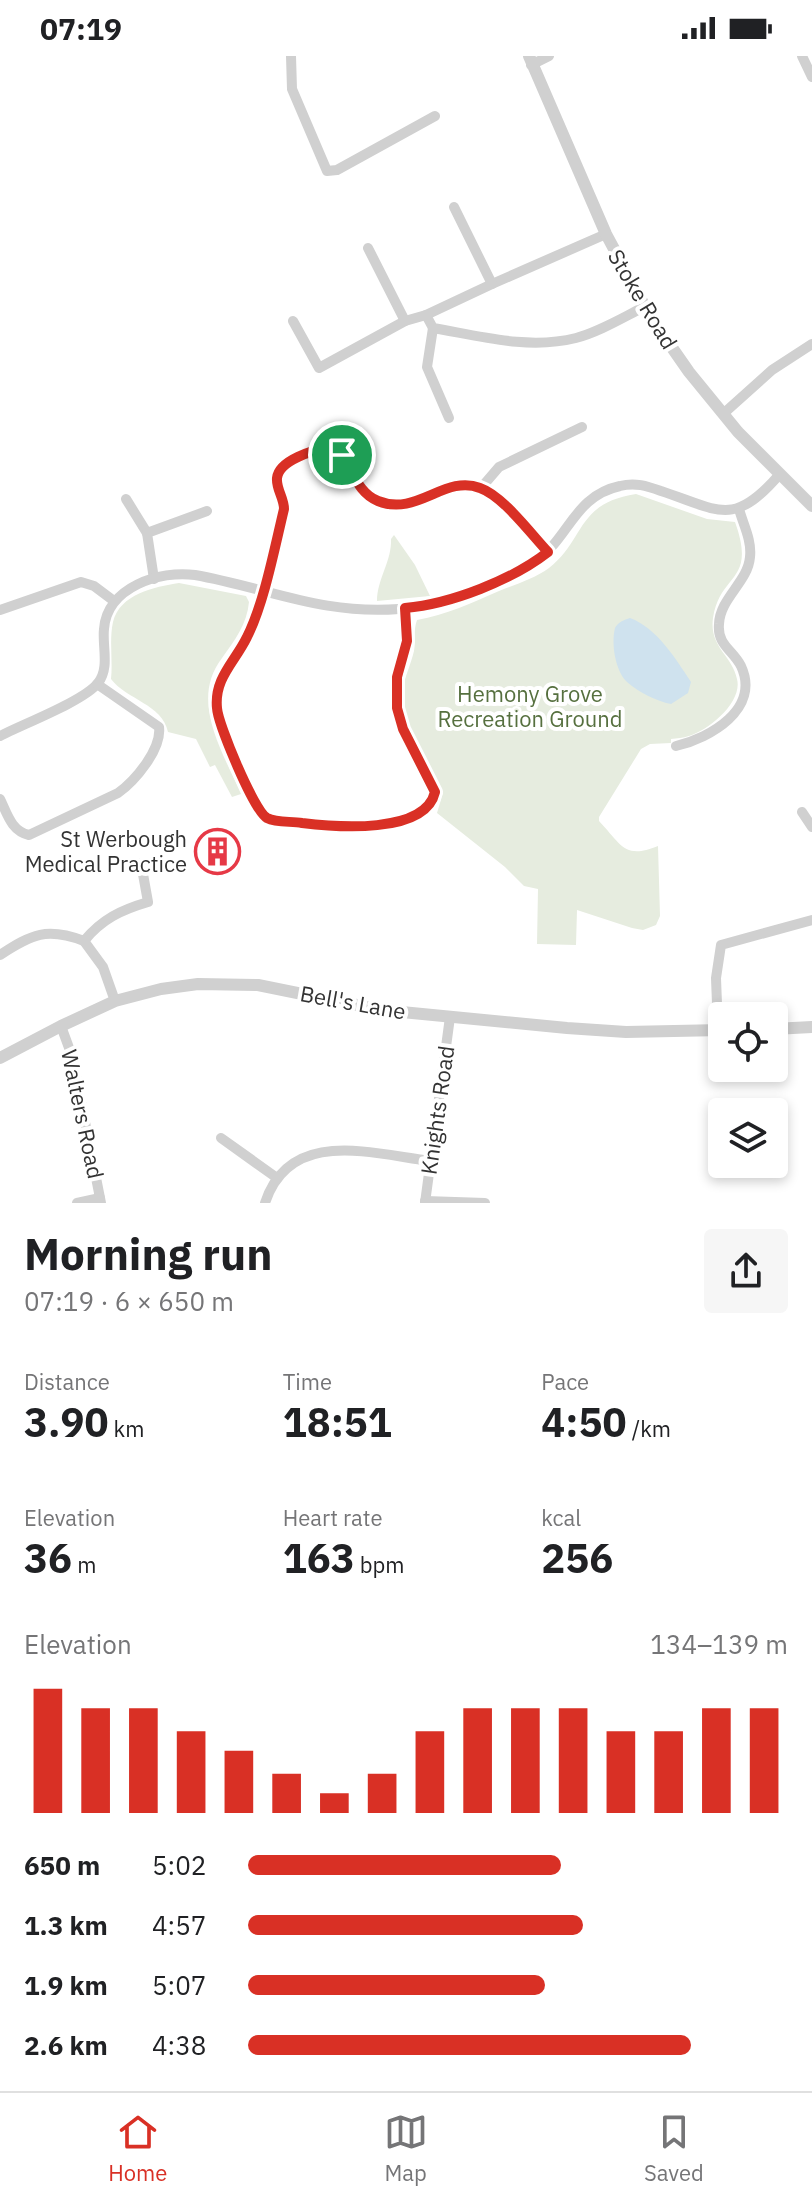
<!DOCTYPE html>
<html lang="en">
<head>
<meta charset="utf-8">
<style>
  body { margin:0; font-family:"IBM Plex Sans",sans-serif; background:#f6f6f6; color:#202124; height:100vh; display:flex; flex-direction:column; font-size:30px; white-space:nowrap }
  * { box-sizing:border-box; margin:0 }
  p { font-size:26px; color:#757577 }
  .icon { flex:none; width:44px; height:44px; fill:none; stroke:currentColor; stroke-width:2; stroke-linecap:round; stroke-linejoin:round }
  .map { position:relative; height:1147px; overflow:hidden }
  .panel { display:flex; flex-direction:column; background:#fff; flex:1 }
  .panel>* { flex:none }
  .controls { position:absolute; left:708px; top:946px; display:grid; gap:16px }
  .controls a { display:grid; place-items:center; width:80px; height:80px; border-radius:8px; background:#fff; box-shadow:0 4px 12px #0003; font-size:40px }
  .pin { position:absolute; display:grid; place-items:center; width:68px; height:68px; color:#fff; margin:-34px; border:4px solid #fff; border-radius:50%; box-shadow:0 2px 8px #0007 }
  .round { display:grid; place-items:center; flex:none; width:84px; height:84px; border-radius:8px; background:#f6f6f6 }
  .head { display:flex; align-items:center; justify-content:space-between; height:136px; padding:0 24px }
  h1 { font-size:44px; font-weight:700; line-height:60px }
  .figures { display:grid; grid-template-columns:repeat(3,1fr); gap:12px; height:136px; padding:8px 24px }
  .figures div { display:grid; align-content:center }
  .figures b { font-size:40px; font-weight:700 }
  .figures small { font-size:22px; font-weight:400 }
  .figures p { font-size:22px }
  .chart { height:224px; padding:16px 24px }
  .chart p { display:flex; justify-content:space-between }
  .chart svg { width:100%; height:144px; margin-top:8px; stroke:#d93025; stroke-width:6 }
  ul { padding:0 24px; list-style:none; font-size:26px }
  li { display:grid; grid-template-columns:128px 96px 1fr; align-items:center; height:60px }
  li i { height:20px; border-radius:10px; background:#d93025 }
  .status { display:flex; justify-content:space-between; align-items:center; height:56px; padding:0 40px; background:#fff; direction:ltr }
  .status svg { height:22px; fill:currentColor }
  .tabs { display:flex; justify-content:space-around; align-items:center; height:112px; border-top:2px solid #e0e0e0; background:#fff; font-size:22px; color:#757577 }
  .tabs a { display:grid; justify-items:center; gap:4px }
  .tabs .active { color:#d93025 }
  .map>svg:first-child { display:block }
</style>
</head>
<body>
<div class="status"><b>07:19</b><svg viewBox="0 0 49 12"><path d="M0 12V9h3v3zM5 12V6h3v6zM10 12V3h3v9zM15 12V0h3v12zM26 1h20v11H26zM47 4h2v5h-2z"/></svg></div>
<div class="map">
<svg width="812" height="1147" viewBox="0 0 812 1147">
  <rect width="100%" height="100%" fill="#fff"/>
  <g fill="#e6ecdf">
    <path d="M636 438 707 463 735 466C757 527 720 516 713 562 709 591 732 599 737 623 743 646 709 674 689 680 683 682 677 682 671 683V687L650 688 641 693 599 761V765C621 788 624 804 658 790L660 860 656 869 643 874 632 872 577 854 576 889 537 888 538 833 524 830 505 811 437 757 443 737C430 705 396 669 403 632 405 620 411 608 414 595 416 585 413 575 417 564 446 559 471 547 499 535 516 528 534 523 549 512 585 484 576 447 636 438Z"/>
    <path d="M394 479 415 509 430 540 377 545C377 523 392 505 391 483Z"/>
    <path d="M179 527 246 540 249 546C247 568 235 584 222 602 189 645 223 696 241 738L232 741 215 709 210 711 196 683 168 676C162 648 127 644 111 623 113 605 109 584 113 566 120 538 154 531 179 527Z"/>
  </g>
  <path fill="#cfe2ee" d="M630 562C657 572 676 603 691 626L688 637 671 648C656 645 640 637 627 626 615 615 611 587 615 572 618 566 624 564 630 562Z"/>
  <g fill="none" stroke-linecap="round" stroke-linejoin="round">
    <g stroke="#d0d0d0" stroke-width="10">
      <path d="M291 0 292 33 327 115 337 114 435 60"/>
      <path d="M802 0 812 21"/>
      <path d="M531 9 549 0"/>
      <path d="M368 192 405 265"/>
      <path d="M492 228 606 178"/>
      <path d="M426 259 433 272C479 280 529 294 576 282 599 276 622 262 644 251"/>
      <path d="M293 265 319 312 405 265 426 259 492 228 454 151"/>
      <path d="M433 272 427 311 449 362"/>
      <path d="M723 358 772 314 812 288"/>
      <path d="M481 432 499 411 582 371"/>
      <path d="M126 443 147 477"/>
      <path d="M154 523 147 477 207 455"/>
      <path d="M405 552 407 585 397 621V652L403 673 433 728C443 770 356 772 330 771 320 771 310 768 299 767 289 766 277 767 268 762 262 759 259 754 255 749 244 724 219 677 216 651 214 623 233 606 246 584 263 553 275 489 284 453 284 436 273 426 282 411L319 394 334 393C354 404 350 435 381 446 399 452 412 448 429 441 439 437 452 429 463 429 494 429 528 474 548 496"/>
      <path d="M0 554 81 526 94 530 114 545"/>
      <path d="M0 680C23 668 84 645 98 627 110 612 102 590 104 573 107 531 160 514 195 519 268 532 322 559 399 553 412 552 427 551 441 547 454 543 467 536 480 531 499 523 519 516 536 505 570 481 574 440 620 430 635 426 647 430 661 435 719 454 733 472 779 419"/>
      <path d="M676 690C710 682 761 653 741 610 733 594 717 589 719 568 720 542 748 526 750 501 752 484 743 468 739 453"/>
      <path d="M0 743C7 757 11 775 29 779L118 737C135 725 162 693 159 671L97 628"/>
      <path d="M802 756 812 771"/>
      <path d="M84 885 103 911 115 945"/>
      <path d="M0 899C32 878 47 871 84 885 102 863 121 854 148 846L141 807"/>
      <path d="M61 970 72 1000 101 1147"/>
      <path d="M718 974 716 922 721 889 812 864"/>
      <path d="M221 1082 277 1122"/>
      <path d="M425 1145 485 1147"/>
      <path d="M77 1147 100 1142"/>
      <path d="M265 1147C290 1071 372 1098 431 1105"/>
      <path d="M425 1147 450 961"/>
    </g>
    <g stroke="#d0d0d0" stroke-width="12">
      <path d="M529 0 606 178 650 260 689 316 738 376 812 450"/>
      <path d="M774 973 812 971"/>
      <path d="M0 1002 61 970 115 945 161 933 198 928 258 929 381 954 567 972 626 976 722 974"/>
    </g>
  </g>
  <g fill="none" stroke-linecap="round" stroke-linejoin="round">
    <defs>
      <path id="route" d="M329 391C352 399 351 434 378 445 417 461 445 418 480 432 503 440 531 478 548 496 512 524 451 548 405 552L407 585 397 621V652L403 673 435 736C425 779 335 771 302 767 291 765 277 767 267 762 254 755 218 668 217 652 214 622 235 606 247 581 264 548 275 490 284 453 284 442 276 433 277 422 279 404 314 394 329 391Z"/>
    </defs>
    <use href="#route" stroke="#fff" stroke-width="16"/>
    <use href="#route" stroke="#d93025" stroke-width="10"/>
  </g>
  <defs>
    <symbol id="building-ring" viewBox="-11 -11 22 22"><circle r="9.5" fill="#fff" stroke="#e63946" stroke-width="1.5"/><path d="M-4-6H4V6H1V3H-1V6H-4ZM-2.5-4.3h1.7v1.8h-1.7ZM.8-4.3h1.7v1.8H.8ZM-2.5-1h1.7V.8h-1.7ZM.8-1h1.7V.8H.8Z" fill="#e63946"/></symbol>
  </defs>
  <g fill-rule="evenodd">
    <use href="#building-ring" x="192" y="770" width="51" height="51"/>
  </g>
  <g text-anchor="middle" dominant-baseline="central" stroke-width="8" stroke-linejoin="round" paint-order="stroke">
    <g font-size="22" fill="#333" stroke="#fff">
      <text transform="translate(643 243) rotate(59)">Stoke Road</text>
      <text transform="translate(353 946) rotate(10)">Bell's Lane</text>
      <text transform="translate(437 1054) rotate(-82)">Knights Road</text>
      <text transform="translate(83 1058) rotate(78)">Walters Road</text>
    </g>
    <g font-size="22" fill="#56703f" stroke="#fff">
      <text x="530" y="637">Hemony Grove<tspan x="530" dy="25">Recreation Ground</tspan></text>
    </g>
    <g font-size="22" fill="#333" stroke="#fff" text-anchor="end">
      <text x="187" y="782">St Werbough<tspan x="187" dy="25">Medical Practice</tspan></text>
    </g>
  </g>
</svg>
<div class="controls">
<a><svg class="icon" aria-label="locate" viewBox="0 0 24 24"><circle cx="12" cy="12" r="6"/><path d="M12 2v4M12 18v4M2 12h4M18 12h4"/></svg></a>
<a><svg class="icon" aria-label="layers" viewBox="0 0 24 24"><path d="M12 4l9 5-9 5-9-5zM3 14l9 5 9-5"/></svg></a>
</div>
<div class="pin" style="left:342px;top:399px;background:#1e9e55"><svg class="icon" aria-label="arrive" viewBox="0 0 24 24"><path d="M6 21V4h12l-3 4 3 4H6"/></svg></div>
</div>
<section class="panel">
<div class="head"><div><h1>Morning run</h1><p>07:19 · 6 × 650 m</p></div><a class="round"><svg class="icon" aria-label="share" viewBox="0 0 24 24"><path d="M12 15V3M7 8l5-5 5 5M5 13v7h14v-7"/></svg></a></div>
<div class="figures">
<div><p>Distance</p><b>3.90<small> km</small></b></div>
<div><p>Time</p><b>18:51</b></div>
<div><p>Pace</p><b>4:50<small> /km</small></b></div>
</div>
<div class="figures">
<div><p>Elevation</p><b>36<small> m</small></b></div>
<div><p>Heart rate</p><b>163<small> bpm</small></b></div>
<div><p>kcal</p><b>256</b></div>
</div>
<div class="chart"><p><span>Elevation</span>134–139 m</p>
<svg viewBox="0 0 160 44" preserveAspectRatio="none"><path d="M5 44V6M15 44V12M25 44V12M35 44V19M45 44V25M55 44V32M65 44V38M75 44V32M85 44V19M95 44V12M105 44V12M115 44V12M125 44V19M135 44V19M145 44V12M155 44V12"/></svg>
</div>
<ul>
<li><b>650 m</b>5:02<i style="width:58%"></i></li>
<li><b>1.3 km</b>4:57<i style="width:62%"></i></li>
<li><b>1.9 km</b>5:07<i style="width:55%"></i></li>
<li><b>2.6 km</b>4:38<i style="width:82%"></i></li>
</ul>
</section>
<nav class="tabs">
<a class="active"><svg class="icon" aria-label="home" viewBox="0 0 24 24"><path d="M3 11l9-7 9 7M6 9v11h12V9"/></svg>Home</a>
<a><svg class="icon" aria-label="map" viewBox="0 0 24 24"><path d="M3 6l6-2 6 2 6-2v14l-6 2-6-2-6 2zM9 4v14M15 6v14"/></svg>Map</a>
<a><svg class="icon" aria-label="saved" viewBox="0 0 24 24"><path d="M7 4h10v16l-5-4-5 4z"/></svg>Saved</a>
</nav>
</body>
</html>
